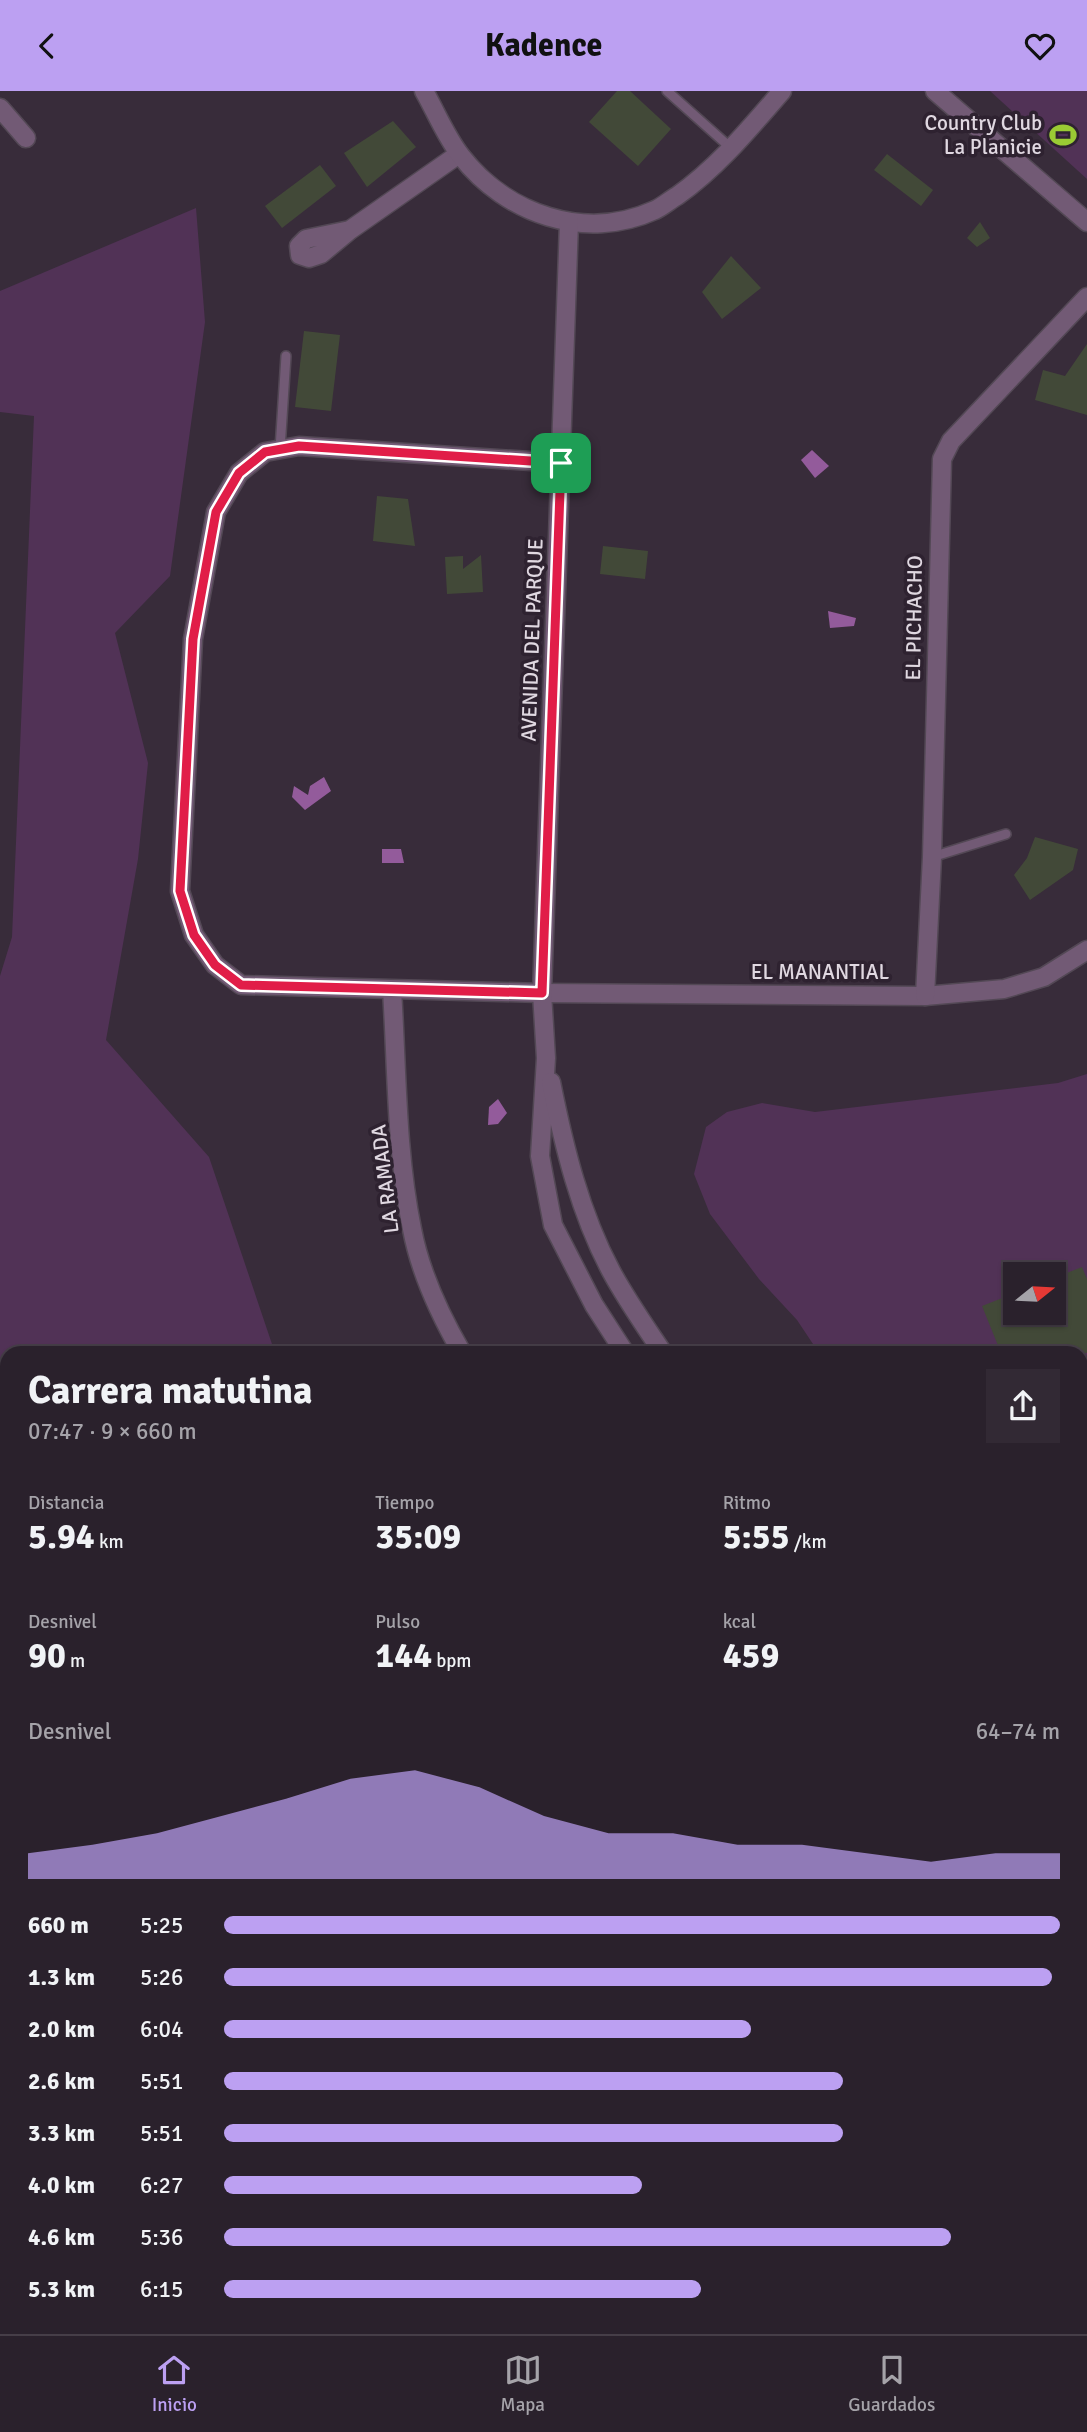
<!DOCTYPE html>
<html lang="es">
<head>
<meta charset="utf-8">
<style>
  body { margin:0; font-family:Signika,sans-serif; background:#322934; color:#f1f3f6; height:100vh; display:flex; flex-direction:column; font-size:26px; white-space:nowrap }
  * { box-sizing:border-box; margin:0 }
  p { font-size:23px; color:#a5a3a9 }
  .icon { flex:none; width:38px; height:38px; fill:none; stroke:currentColor; stroke-width:2; stroke-linecap:round; stroke-linejoin:round }
  .map { position:relative; flex:1; overflow:hidden }
  .sheet { position:absolute; left:0px; top:1255px; width:1088px; height:989px; display:flex; flex-direction:column; background:#2a212c; border-radius:21px 21px 0 0; box-shadow:0 2px 5px #0004,0 0 0 2px #463e48 }
  .sheet>* { flex:none }
  .needle { width:46px; rotate:72deg }
  .buttons { position:absolute; left:1003px; top:1171px; display:grid; gap:14px }
  .buttons a { display:grid; place-items:center; width:63px; height:63px; border-radius:0px; background:#2a212c; box-shadow:0 2px 5px #0004,0 0 0 2px #463e48; font-size:35px }
  .pin { position:absolute; display:grid; place-items:center; width:60px; height:60px; color:#fff; margin:-30px; border-radius:14px; box-shadow:0 4px 10px #0006 }
  .round { display:grid; place-items:center; flex:none; width:74px; height:74px; border-radius:0px; background:#322934 }
  .overview { display:flex; align-items:center; justify-content:space-between; height:119px; padding:0 28px }
  h1 { font-size:38px; font-weight:800; line-height:52px }
  .metrics { display:grid; grid-template-columns:repeat(3,1fr); gap:10px; height:119px; padding:7px 28px }
  .metrics div { display:grid; align-content:center }
  .metrics b { font-size:35px; font-weight:800 }
  .metrics small { font-size:19px; font-weight:400 }
  .metrics p { font-size:19px }
  .chart { height:196px; padding:14px 28px }
  .chart p { display:flex; justify-content:space-between }
  .chart svg { width:100%; height:126px; margin-top:7px; fill:#bca0f2; opacity:.7 }
  ul { padding:0 28px; list-style:none; font-size:23px }
  li { display:grid; grid-template-columns:112px 84px 1fr; align-items:center; height:52px }
  li i { height:18px; border-radius:9px; background:#bca0f2 }
  header { display:flex; justify-content:space-between; align-items:center; height:91px; padding:0 28px; background:#bca0f2; color:#111; font-size:32px; font-weight:800 }
  .tabs { display:flex; justify-content:space-around; align-items:center; height:98px; border-top:2px solid #463e48; background:#2a212c; font-size:19px; color:#a5a3a9 }
  .tabs a { display:grid; justify-items:center; gap:4px }
  .tabs .on { color:#bca0f2 }
  .map>svg:first-child { display:block }
</style>
</head>
<body>
<header><svg class="icon" aria-label="back" viewBox="0 0 24 24"><path d="M15 5l-7 7 7 7"/></svg>Kadence<svg class="icon" aria-label="heart" viewBox="0 0 24 24"><path d="M12 20l-8-8c-3-5 5-10 8-4 3-6 11-1 8 4z"/></svg></header>
<div class="map">
<svg width="1087" height="2243" viewBox="0 0 1087 2243">
  <rect width="100%" height="100%" fill="#382c3a"/>
  <g fill="#513256" fill-rule="evenodd">
    <path d="M990 0H1087V88Z"/>
    <path d="M196 117 205 231 170 485 115 542 148 672 138 768 106 949 209 1066 275 1262H7V1635L0 1617V885L12 846 34 325 0 321V200Z"/>
    <path d="M1087 983V1505L1082 1508V1262H819L797 1229 759 1188 710 1123 694 1083 706 1036 727 1021 762 1012 815 1021 1058 992ZM1015 1183H1054V1222H1015Z"/>
    <path d="M573 2236 615 2237 617 2243H552Z"/>
    <path d="M772 2236H873V2237L872 2243H747Z"/>
  </g>
  <g fill="#935b9b">
    <path d="M812 359 829 375 815 387 801 369Z"/>
    <path d="M828 520 856 527 854 535 830 537Z"/>
    <path d="M324 686 331 700 305 719 292 706 294 695 308 704 310 695Z"/>
    <path d="M382 758H401L404 772H382Z"/>
    <path d="M498 1008 507 1022 498 1033 488 1034 489 1016Z"/>
  </g>
  <g fill="#424938">
    <path d="M617 0H630L671 38 638 75 589 31Z"/>
    <path d="M393 30 416 56 367 96 344 62Z"/>
    <path d="M887 63 933 99 921 115 874 79Z"/>
    <path d="M320 74 336 95 282 137 265 115Z"/>
    <path d="M980 131 990 147 977 156 967 147Z"/>
    <path d="M731 165 761 197 722 228 702 201Z"/>
    <path d="M304 240 340 244 331 320 295 316Z"/>
    <path d="M1087 253V324L1035 309 1043 279 1065 285Z"/>
    <path d="M377 405 408 408 415 455 373 450Z"/>
    <path d="M603 455 648 460 645 488 600 483Z"/>
    <path d="M481 464 483 501 447 503 445 466 463 465V478Z"/>
    <path d="M1035 746 1078 758 1073 779 1030 809 1014 784 1027 767Z"/>
    <path d="M1082 1176 1087 1188V1262H1001L982 1215 1015 1202V1222H1054V1187Z"/>
  </g>
  <g fill="none" stroke-linecap="round" stroke-linejoin="round">
    <defs>
      <g id="service">
        <path d="M667 0 732 58"/>
        <path d="M280 358 286 265"/>
        <path d="M932 766 1006 743"/>
        <path d="M0 2077 7 2074"/>
        <path d="M0 2197 7 2194"/>
      </g>
      <g id="minor">
        <path d="M935 0 1087 131"/>
        <path d="M0 17 26 47"/>
        <path d="M350 139 306 148 299 155 300 164 309 167 321 163 350 139 459 63"/>
        <path d="M561 372 299 355 265 361 239 382 216 421 193 548 180 800 194 844 215 874 241 894 542 902 925 905 1004 898 1044 886 1087 859"/>
        <path d="M392 899C397 977 396 1061 412 1138 420 1181 440 1224 462 1262"/>
        <path d="M925 905 932 766 942 368 951 350 1087 206"/>
        <path d="M1082 1518 1087 1515"/>
        <path d="M1082 1541 1087 1544"/>
        <path d="M0 1883 7 1899"/>
        <path d="M1082 2029 1087 2028"/>
        <path d="M159 2236 162 2243"/>
        <path d="M353 2236 355 2243"/>
      </g>
      <g id="tertiary">
        <path d="M424 0C436 21 446 46 461 65 506 123 585 151 655 119 662 116 670 109 677 105 718 76 749 38 782 0"/>
        <path d="M569 131 542 902 546 967 540 1065 553 1134 594 1214 625 1262"/>
        <path d="M551 991C564 1056 580 1122 611 1180 626 1208 645 1235 663 1262"/>
        <path d="M883 2243 884 2236"/>
        <path d="M913 2243 914 2236"/>
      </g>
    </defs>
    <use href="#service" stroke="#534855" stroke-width="12"/>
    <use href="#minor" stroke="#534855" stroke-width="21"/>
    <use href="#tertiary" stroke="#534855" stroke-width="21"/>
    <use href="#service" stroke="#725a75" stroke-width="9"/>
    <use href="#minor" stroke="#725a75" stroke-width="18"/>
    <use href="#tertiary" stroke="#725a75" stroke-width="18"/>
  </g>
  <g fill="none" stroke-linecap="round" stroke-linejoin="round">
    <defs>
      <path id="route" d="M299 355 561 372 542 902 241 894 215 874 194 844 180 800 193 548 216 421 239 382 265 361Z"/>
    </defs>
    <use href="#route" stroke="#fff" stroke-width="14"/>
    <use href="#route" stroke="#e11d48" stroke-width="9"/>
  </g>
  <defs>
    <symbol id="stadium-bare" viewBox="-9 -9 18 18"><path d="M0-5a6.5 5 0 1 0 0 10a6.5 5 0 1 0 0-10ZM-3.5-1.8h7v3.6h-7Z" fill="#9acb34" stroke="#2e2230" stroke-width="2.5" paint-order="stroke"/></symbol>
  </defs>
  <g fill-rule="evenodd">
    <use href="#stadium-bare" x="1044" y="25" width="38" height="38"/>
  </g>
  <g text-anchor="middle" dominant-baseline="central" stroke-width="7" stroke-linejoin="round" paint-order="stroke">
    <g font-size="21" fill="#e0d8e1" stroke="#2e2230" text-anchor="end">
      <text x="1042" y="32">Country Club<tspan x="1042" dy="24">La Planicie</tspan></text>
    </g>
    <g font-size="21" fill="#e0d8e1" stroke="#2e2230">
      <text transform="translate(914 527) rotate(-89)">EL PICHACHO</text>
      <text transform="translate(532 549) rotate(-88)">AVENIDA DEL PARQUE</text>
      <text x="820" y="881">EL MANANTIAL</text>
      <text transform="translate(385 1088) rotate(-97)">LA RAMADA</text>
    </g>
  </g>
</svg>
<div class="buttons">
<a><svg class="needle" viewBox="-14 -14 28 28"><path d="M0-13l5 13h-10z" fill="#e53935"/><path d="M0 13l5-13h-10z" fill="#a5a3a9"/></svg></a>
</div>
<div class="pin" style="left:561px;top:372px;background:#1e9e55"><svg class="icon" aria-label="arrive" viewBox="0 0 24 24"><path d="M6 21V4h12l-3 4 3 4H6"/></svg></div>
<section class="sheet">
<div class="overview"><div><h1>Carrera matutina</h1><p>07:47 · 9 × 660 m</p></div><a class="round"><svg class="icon" aria-label="share" viewBox="0 0 24 24"><path d="M12 15V3M7 8l5-5 5 5M5 13v7h14v-7"/></svg></a></div>
<div class="metrics">
<div><p>Distancia</p><b>5.94<small> km</small></b></div>
<div><p>Tiempo</p><b>35:09</b></div>
<div><p>Ritmo</p><b>5:55<small> /km</small></b></div>
</div>
<div class="metrics">
<div><p>Desnivel</p><b>90<small> m</small></b></div>
<div><p>Pulso</p><b>144<small> bpm</small></b></div>
<div><p>kcal</p><b>459</b></div>
</div>
<div class="chart"><p><span>Desnivel</span>64–74 m</p>
<svg viewBox="0 0 160 44" preserveAspectRatio="none"><path d="M0 44V35L10 32L20 28L30 22L40 16L50 9L60 6L70 12L80 22L90 28L100 28L110 32L120 32L130 35L140 38L150 35L160 35V44z"/></svg>
</div>
<ul>
<li><b>660 m</b>5:25<i style="width:100%"></i></li>
<li><b>1.3 km</b>5:26<i style="width:99%"></i></li>
<li><b>2.0 km</b>6:04<i style="width:63%"></i></li>
<li><b>2.6 km</b>5:51<i style="width:74%"></i></li>
<li><b>3.3 km</b>5:51<i style="width:74%"></i></li>
<li><b>4.0 km</b>6:27<i style="width:50%"></i></li>
<li><b>4.6 km</b>5:36<i style="width:87%"></i></li>
<li><b>5.3 km</b>6:15<i style="width:57%"></i></li>
</ul>
</section>
</div>
<nav class="tabs">
<a class="on"><svg class="icon" aria-label="home" viewBox="0 0 24 24"><path d="M3 11l9-7 9 7M6 9v11h12V9"/></svg>Inicio</a>
<a><svg class="icon" aria-label="map" viewBox="0 0 24 24"><path d="M3 6l6-2 6 2 6-2v14l-6 2-6-2-6 2zM9 4v14M15 6v14"/></svg>Mapa</a>
<a><svg class="icon" aria-label="saved" viewBox="0 0 24 24"><path d="M7 4h10v16l-5-4-5 4z"/></svg>Guardados</a>
</nav>
</body>
</html>
